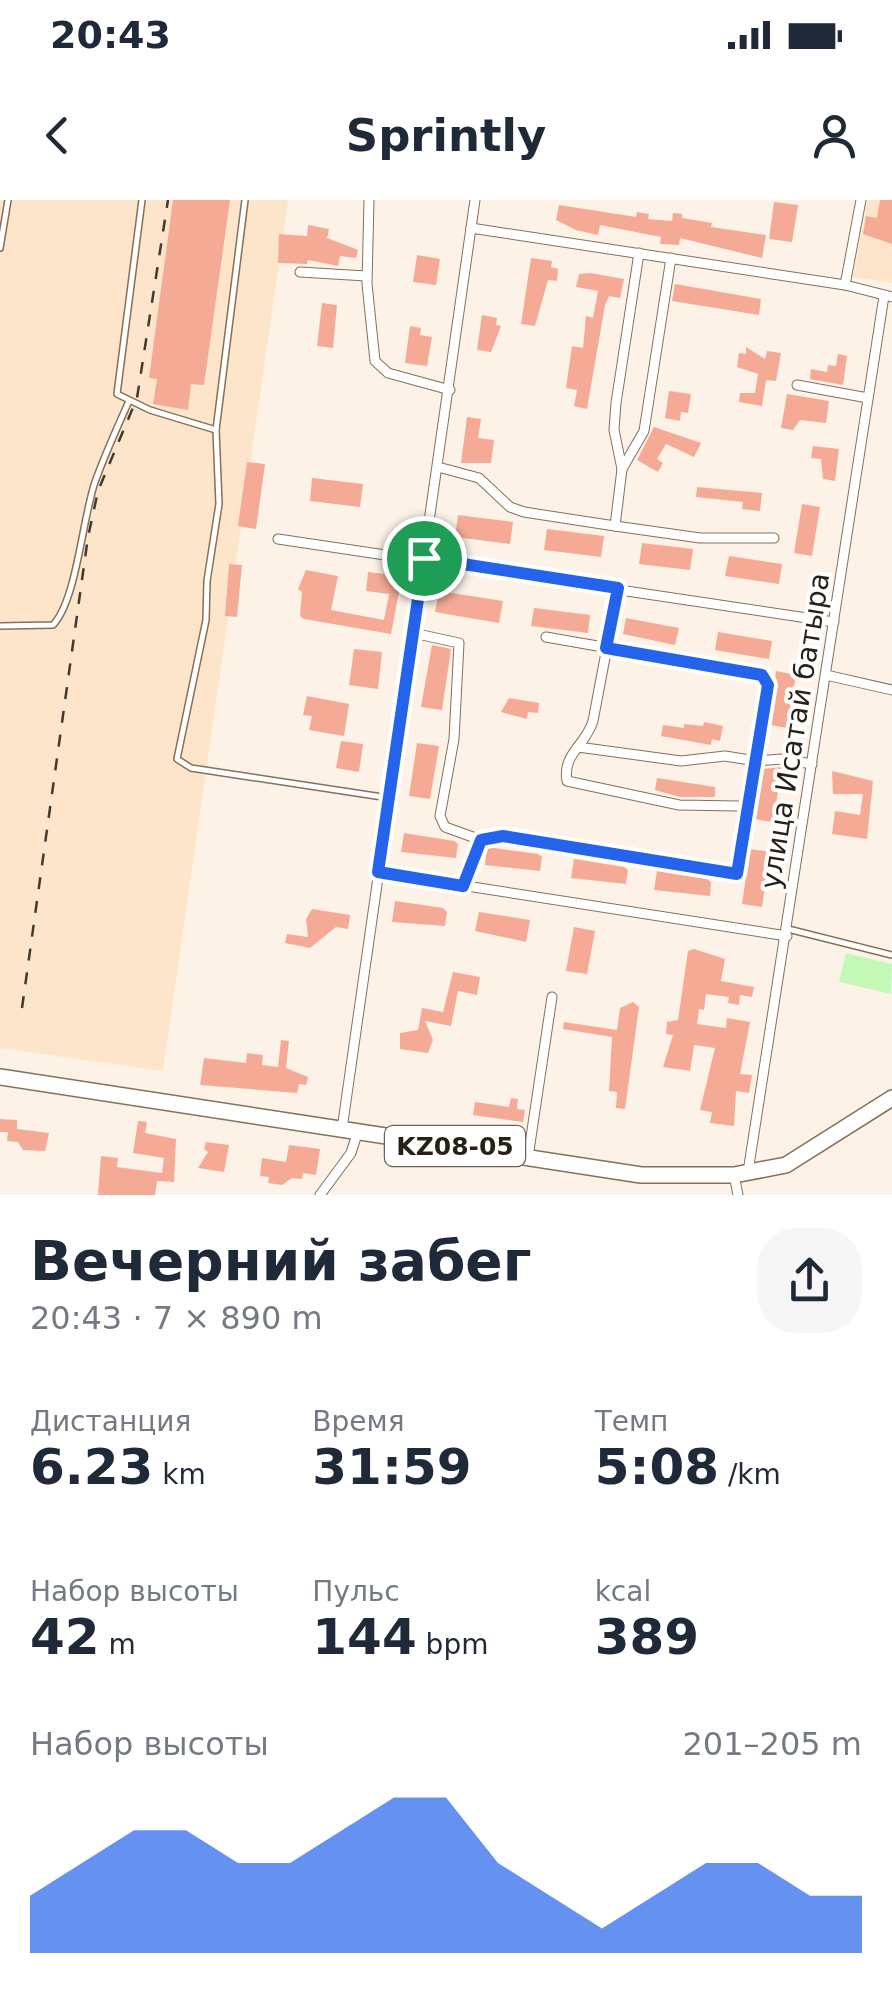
<!DOCTYPE html>
<html lang="ru">
<head>
<meta charset="utf-8">
<style>
  body { margin:0; font-family:"DejaVu Sans",sans-serif; background:#f6f6f7; color:#1f2937; height:100vh; display:flex; flex-direction:column; font-size:38px; white-space:nowrap }
  * { box-sizing:border-box; margin:0 }
  p { font-size:32px; color:#747a83 }
  .icon { flex:none; width:55px; height:55px; fill:none; stroke:currentColor; stroke-width:2; stroke-linecap:round; stroke-linejoin:round }
  .map { position:relative; height:995px; overflow:hidden }
  .sheet { display:flex; flex-direction:column; background:#fff; flex:1 }
  .sheet>* { flex:none }
  .pin { position:absolute; display:grid; place-items:center; width:85px; height:85px; color:#fff; margin:-42px; border:5px solid #fff; border-radius:50%; box-shadow:0 2px 10px #0007 }
  .round { display:grid; place-items:center; flex:none; width:105px; height:105px; border-radius:40px; background:#f6f6f7 }
  .summary { display:flex; align-items:center; justify-content:space-between; height:170px; padding:0 30px }
  h1 { font-size:55px; font-weight:800; line-height:75px }
  .stats { display:grid; grid-template-columns:repeat(3,1fr); gap:15px; height:170px; padding:10px 30px }
  .stats div { display:grid; align-content:center }
  .stats b { font-size:50px; font-weight:800 }
  .stats small { font-size:28px; font-weight:400 }
  .stats p { font-size:28px }
  .chart { height:280px; padding:20px 30px }
  .chart p { display:flex; justify-content:space-between }
  .chart svg { width:100%; height:180px; margin-top:10px; fill:#2563eb; opacity:.7 }
  .status { display:flex; justify-content:space-between; align-items:center; height:70px; padding:0 50px; background:#fff; direction:ltr }
  .status svg { height:28px; fill:currentColor }
  header { display:flex; justify-content:space-between; align-items:center; height:130px; padding:0 30px; background:#fff; font-size:45px; font-weight:800 }
  .map>svg:first-child { display:block }
</style>
</head>
<body>
<div class="status"><b>20:43</b><svg viewBox="0 0 49 12"><path d="M0 12V9h3v3zM5 12V6h3v6zM10 12V3h3v9zM15 12V0h3v12zM26 1h20v11H26zM47 4h2v5h-2z"/></svg></div>
<header><svg class="icon" aria-label="back" viewBox="0 0 24 24"><path d="M15 5l-7 7 7 7"/></svg>Sprintly<svg class="icon" aria-label="person" viewBox="0 0 24 24"><circle cx="12" cy="8" r="4"/><path d="M4 21q1-7 8-7t8 7"/></svg></header>
<div class="map">
<svg width="892" height="995" viewBox="0 0 892 995">
  <rect width="100%" height="100%" fill="#fcf2e7"/>
  <g fill="#fce5ca">
    <path d="M0 0H288L163 871 0 848Z"/>
    <path d="M868 0H892V83L853 77Z"/>
  </g>
  <path fill="#c4f8b6" d="M846 753 892 764 891 794 839 782Z"/>
  <g fill="#f5aa95">
    <path d="M173 0H230L204 185 191 184 188 210 153 204 157 179 149 178Z"/>
    <path d="M880 0H892V44L863 34 866 16 877 18Z"/>
    <path d="M774 2 798 5 792 42 769 39Z"/>
    <path d="M559 5 636 17 637 12 649 14 648 19 672 21 673 13 682 14V18L712 23 711 27 766 35 762 58 680 38 679 45 660 44 661 37 600 25 598 35 576 30 556 20Z"/>
    <path d="M308 25 329 29 327 38 358 50 356 58 340 56 338 66 308 60 307 64 278 63 279 34 307 36Z"/>
    <path d="M417 55 440 59 436 85 413 82Z"/>
    <path d="M531 58 552 61 551 67 558 69 557 81 548 80 535 126 521 124Z"/>
    <path d="M590 73 624 79 620 98 609 96 605 105 587 209 574 206 577 190 566 188 572 146 583 148 586 116 593 118 598 91 576 87 579 74Z"/>
    <path d="M675 84 761 99 759 115 672 101Z"/>
    <path d="M322 103 337 105 333 148 317 146Z"/>
    <path d="M482 115 497 118 496 125 501 126 491 152 477 150Z"/>
    <path d="M410 126 421 128 420 135 432 137 427 166 405 163Z"/>
    <path d="M746 147 765 159 767 151 781 153 776 181 766 180 762 206 739 202 740 193H755L758 174 737 167 739 153 746 154Z"/>
    <path d="M838 154 847 156 843 185 810 179 811 169 827 172 828 165 836 166Z"/>
    <path d="M669 191 691 194 688 213 681 212 680 221 665 218Z"/>
    <path d="M787 194 829 201 826 223 800 220 793 230 781 228Z"/>
    <path d="M467 217 481 219 478 238 494 240 491 263H461Z"/>
    <path d="M654 227 701 243 694 257 666 244 657 259 663 263 658 272 637 260Z"/>
    <path d="M813 246 839 249 835 281 823 279 821 259 811 258Z"/>
    <path d="M247 262 265 264 256 329 238 326Z"/>
    <path d="M312 278 363 284 360 307 310 301Z"/>
    <path d="M697 287 762 293 760 311 742 309 743 302 696 297Z"/>
    <path d="M802 304 820 307 812 356 794 353Z"/>
    <path d="M458 315 513 322 510 344 455 337Z"/>
    <path d="M547 329 604 336 601 357 544 350Z"/>
    <path d="M642 343 693 349 690 370 639 364Z"/>
    <path d="M729 356 782 364 779 384 725 376Z"/>
    <path d="M229 364 242 365 237 417 225 416Z"/>
    <path d="M306 370 338 376 331 410 384 420 389 394 366 391 368 372 402 376 391 434 304 419 300 416 302 392 298 389Z"/>
    <path d="M439 391 503 401 499 423 435 412Z"/>
    <path d="M534 408 590 415 588 433 531 426Z"/>
    <path d="M626 418 679 428 675 445 623 434Z"/>
    <path d="M718 432 772 441 769 459 715 450Z"/>
    <path d="M432 445 451 449 442 510 421 507Z"/>
    <path d="M354 449 382 452 378 489 349 485Z"/>
    <path d="M776 471 796 475 787 528 770 525Z"/>
    <path d="M307 496 349 504 344 536 309 530 312 516 303 515Z"/>
    <path d="M509 498 539 503 538 513 528 512 527 519 501 512Z"/>
    <path d="M704 522 723 526 720 541 712 539 711 545 661 536 663 525 684 528V524L703 526Z"/>
    <path d="M341 541 363 544 359 572 336 568Z"/>
    <path d="M417 543 439 546 430 599 409 596Z"/>
    <path d="M782 567 773 622 754 619 762 569Z"/>
    <path d="M832 571 873 581 867 639 832 634 835 611 860 615 863 594H833Z"/>
    <path d="M657 578 715 587V597H680L655 590Z"/>
    <path d="M404 633 454 641 458 644 456 658 401 652Z"/>
    <path d="M487 647 538 654 542 657 540 671 485 665Z"/>
    <path d="M750 649 770 652 762 707 742 704Z"/>
    <path d="M574 659 624 667 628 670 626 684 571 678Z"/>
    <path d="M657 671 707 679 711 682 710 696 654 690Z"/>
    <path d="M395 701 443 708 447 712 445 726 392 722Z"/>
    <path d="M312 709 350 715 348 729 336 727 310 748 285 743 287 734 308 737 306 719Z"/>
    <path d="M479 712 530 720 526 742 475 731Z"/>
    <path d="M574 727 595 731 587 774 566 771Z"/>
    <path d="M694 749 725 759 721 781 754 787 752 797 740 795 739 805 728 803 729 797 706 794 704 810 699 809 697 824 726 828 727 818 750 822 740 874 752 875 749 893 736 891 734 926 710 923 712 912 700 910 715 848 694 845 690 871 663 867 673 835 666 834 667 822 678 820 688 751Z"/>
    <path d="M453 772 480 777 477 795 458 791 451 826 425 821 433 840 428 853 400 849V833L418 830 422 808 443 812Z"/>
    <path d="M633 802 639 807 625 909 616 908 617 892 609 891 612 837 563 829 564 822 617 830 620 808Z"/>
    <path d="M281 840 289 841 286 868 308 877 306 885 299 884 297 893 200 885 204 858 246 863 247 853 263 855 262 865 278 867Z"/>
    <path d="M511 898 518 899 517 909 525 910 523 922 473 915 475 902 509 907Z"/>
    <path d="M0 919 17 920V929L49 933 45 951 23 950 18 942 7 941 8 932H0Z"/>
    <path d="M138 921 147 922 145 933 176 939 174 982 157 981 155 995H98L101 956 118 958 117 967 162 973 164 958 133 953Z"/>
    <path d="M206 942 229 945 224 972 198 968 208 952 204 949Z"/>
    <path d="M289 945 320 949 316 975 303 973 302 979 292 978 282 985 268 983 269 977 260 976 262 958 286 962Z"/>
  </g>
  <g fill="none" stroke-linecap="round" stroke-linejoin="round">
    <defs>
      <g id="lane">
        <path d="M142 0 117 194 150 210 216 230"/>
        <path d="M245 0 216 230 219 304 207 381 206 420 177 559 191 568 389 598"/>
        <path d="M0 48 8 0"/>
        <path d="M0 426 53 425C77 399 82 320 95 282 105 254 117 228 129 201"/>
        <path d="M788 729 892 755"/>
      </g>
      <g id="street">
        <path d="M369 0 367 84 375 161 388 173 450 190"/>
        <path d="M471 28 845 85 892 97"/>
        <path d="M300 72 366 76"/>
        <path d="M845 85 861 0"/>
        <path d="M797 185 868 198"/>
        <path d="M438 267 479 278 510 307 524 312 615 326 622 269 614 230 616 203 639 53"/>
        <path d="M622 269 644 231 671 58"/>
        <path d="M615 326 700 338H774"/>
        <path d="M278 339 834 422"/>
        <path d="M618 389 593 521C586 545 562 554 567 581L679 605 738 606H745L756 561 782 559 812 564"/>
        <path d="M413 433 459 443 454 539 440 616 445 627 481 640 463 686"/>
        <path d="M546 437 763 475 768 485 756 561 725 556 681 561 578 547"/>
        <path d="M826 475 892 490"/>
        <path d="M481 640 503 636 737 674 746 628 745 606"/>
        <path d="M377 672 787 736"/>
        <path d="M342 929 475 0"/>
        <path d="M528 957 552 797"/>
        <path d="M748 972 884 96"/>
        <path d="M734 975 738 995"/>
        <path d="M320 995 351 953 357 934"/>
      </g>
      <path id="primary" d="M0 877 641 975H734L786 965 892 898"/>
    </defs>
    <use href="#lane" stroke="#857058" stroke-width="8"/>
    <use href="#street" stroke="#857058" stroke-width="11"/>
    <use href="#primary" stroke="#857058" stroke-width="18"/>
    <use href="#lane" stroke="#fff" stroke-width="5"/>
    <use href="#street" stroke="#fff" stroke-width="9"/>
    <use href="#primary" stroke="#fff" stroke-width="15"/>
    <path stroke="#42392f" stroke-width="2.5" stroke-dasharray="12 12" stroke-linecap="butt" d="M22 808 88 337 98 291 137 198 168 0"/>
  </g>
  <g fill="none" stroke-linecap="round" stroke-linejoin="round">
    <defs>
      <path id="route" d="M424 358 618 388 606 448 762 475 768 485 737 674 503 636 481 640 463 686 378 672Z"/>
    </defs>
    <use href="#route" stroke="#fff" stroke-width="20"/>
    <use href="#route" stroke="#2563eb" stroke-width="12"/>
  </g>
  <g text-anchor="middle" dominant-baseline="central" stroke-width="8" stroke-linejoin="round" paint-order="stroke">
    <rect fill="#fff" stroke="#68625b" stroke-width="2.5" x="385" y="926" width="140" height="40" rx="8"/>
    <g font-size="25" font-weight="bold" fill="#281f15">
      <text x="455" y="946">KZ08-05</text>
    </g>
    <g font-size="28" fill="#281f15" stroke="#fff">
      <text transform="translate(795 531) rotate(-81)">улица Исатай батыра</text>
    </g>
  </g>
</svg>
<div class="pin" style="left:424px;top:358px;background:#1e9e55"><svg class="icon" aria-label="arrive" viewBox="0 0 24 24"><path d="M6 21V4h12l-3 4 3 4H6"/></svg></div>
</div>
<section class="sheet">
<div class="summary"><div><h1>Вечерний забег</h1><p>20:43 · 7 × 890 m</p></div><a class="round"><svg class="icon" aria-label="share" viewBox="0 0 24 24"><path d="M12 15V3M7 8l5-5 5 5M5 13v7h14v-7"/></svg></a></div>
<div class="stats">
<div><p>Дистанция</p><b>6.23<small> km</small></b></div>
<div><p>Время</p><b>31:59</b></div>
<div><p>Темп</p><b>5:08<small> /km</small></b></div>
</div>
<div class="stats">
<div><p>Набор высоты</p><b>42<small> m</small></b></div>
<div><p>Пульс</p><b>144<small> bpm</small></b></div>
<div><p>kcal</p><b>389</b></div>
</div>
<div class="chart"><p><span>Набор высоты</span>201–205 m</p>
<svg viewBox="0 0 160 44" preserveAspectRatio="none"><path d="M0 44V30L10 22L20 14L30 14L40 22L50 22L60 14L70 6L80 6L90 22L100 30L110 38L120 30L130 22L140 22L150 30L160 30V44z"/></svg>
</div>
</section>
</body>
</html>
